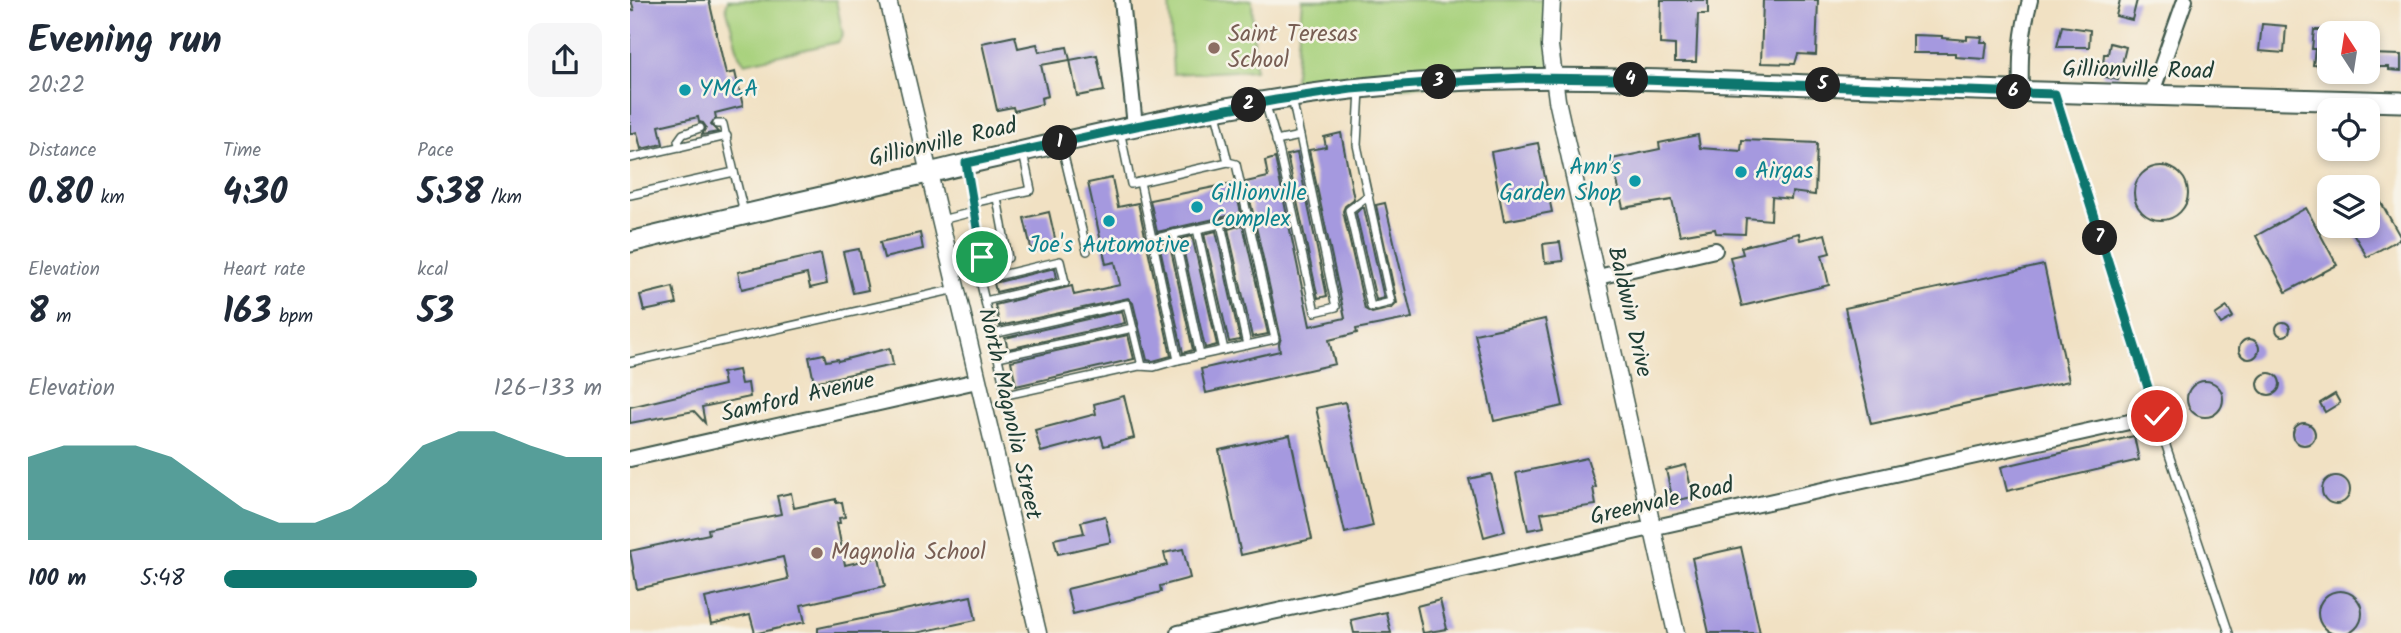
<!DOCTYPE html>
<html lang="en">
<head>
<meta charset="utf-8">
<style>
  body { margin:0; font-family:Kalam,sans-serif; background:#f6f6f7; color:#1f2937; height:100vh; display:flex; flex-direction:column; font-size:26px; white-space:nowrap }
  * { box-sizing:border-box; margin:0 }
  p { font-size:23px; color:#747a83 }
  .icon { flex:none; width:38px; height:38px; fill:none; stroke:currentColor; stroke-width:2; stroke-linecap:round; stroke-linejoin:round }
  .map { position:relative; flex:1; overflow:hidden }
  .panel { display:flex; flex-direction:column; background:#fff; width:630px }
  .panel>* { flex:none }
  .needle { width:46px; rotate:348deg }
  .fabs { position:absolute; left:1687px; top:21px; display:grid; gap:14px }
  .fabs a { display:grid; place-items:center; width:63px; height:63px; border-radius:14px; background:#fff; box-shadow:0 4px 10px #0003; font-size:35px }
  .pin { position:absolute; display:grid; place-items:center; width:60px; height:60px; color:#fff; margin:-30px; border:4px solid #fff; border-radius:50%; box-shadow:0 2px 7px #0007 }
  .km { position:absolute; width:35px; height:35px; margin:-18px; border-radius:50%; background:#222; color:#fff; font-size:19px; line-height:35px; text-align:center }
  .round { display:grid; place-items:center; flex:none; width:74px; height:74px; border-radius:14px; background:#f6f6f7 }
  .overview { display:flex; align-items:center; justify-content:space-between; height:119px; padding:0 28px }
  h1 { font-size:38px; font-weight:700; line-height:52px }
  .stats { display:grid; grid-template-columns:repeat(3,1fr); gap:10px; height:119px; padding:7px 28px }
  .stats div { display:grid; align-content:center }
  .stats b { font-size:35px; font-weight:700 }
  .stats small { font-size:19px; font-weight:400 }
  .stats p { font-size:19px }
  .chart { height:196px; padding:14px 28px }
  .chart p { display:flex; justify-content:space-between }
  .chart svg { width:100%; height:126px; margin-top:7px; fill:#0f766e; opacity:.7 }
  ul { padding:0 28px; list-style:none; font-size:23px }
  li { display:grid; grid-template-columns:112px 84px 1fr; align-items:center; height:52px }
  li i { height:18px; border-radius:9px; background:#0f766e }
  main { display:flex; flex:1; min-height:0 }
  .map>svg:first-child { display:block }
</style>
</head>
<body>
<main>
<section class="panel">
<div class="overview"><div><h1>Evening run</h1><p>20:22</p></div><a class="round"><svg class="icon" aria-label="share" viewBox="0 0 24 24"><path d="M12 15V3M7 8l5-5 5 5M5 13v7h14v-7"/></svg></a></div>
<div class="stats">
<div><p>Distance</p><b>0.80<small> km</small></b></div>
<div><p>Time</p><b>4:30</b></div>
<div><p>Pace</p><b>5:38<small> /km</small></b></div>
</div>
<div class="stats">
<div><p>Elevation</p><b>8<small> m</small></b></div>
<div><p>Heart rate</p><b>163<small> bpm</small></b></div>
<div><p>kcal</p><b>53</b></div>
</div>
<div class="chart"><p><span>Elevation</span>126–133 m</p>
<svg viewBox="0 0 160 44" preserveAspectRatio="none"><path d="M0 44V15L10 11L20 11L30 11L40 15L50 24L60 33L70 38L80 38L90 33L100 24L110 11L120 6L130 6L140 11L150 15L160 15V44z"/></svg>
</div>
<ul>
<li><b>100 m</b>5:48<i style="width:67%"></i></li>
</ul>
</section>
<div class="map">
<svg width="1771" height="633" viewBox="0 0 1771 633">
  <rect width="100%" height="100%" fill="#f7f3e8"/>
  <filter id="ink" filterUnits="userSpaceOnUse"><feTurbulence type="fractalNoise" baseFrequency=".0143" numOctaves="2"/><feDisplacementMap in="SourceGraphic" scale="14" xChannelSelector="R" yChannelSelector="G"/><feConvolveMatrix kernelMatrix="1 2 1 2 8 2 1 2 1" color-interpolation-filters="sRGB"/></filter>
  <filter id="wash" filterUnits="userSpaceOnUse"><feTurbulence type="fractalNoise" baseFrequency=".00686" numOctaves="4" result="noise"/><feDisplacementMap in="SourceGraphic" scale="28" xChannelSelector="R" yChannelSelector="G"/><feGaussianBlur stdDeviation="1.57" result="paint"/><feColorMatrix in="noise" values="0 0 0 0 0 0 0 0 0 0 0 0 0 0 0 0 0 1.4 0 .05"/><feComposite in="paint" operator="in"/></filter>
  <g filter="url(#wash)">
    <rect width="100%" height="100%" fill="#f1e1c3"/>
    <g fill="#a8d17d" stroke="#648758" stroke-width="2">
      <path d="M98 0H206L213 35 208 42 115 63 109 55 96 7Z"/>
      <path d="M539 0H622L625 70 543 74Z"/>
      <path d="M672 0H921L922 77 663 95Z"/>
    </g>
    <g id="blocks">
      <g fill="#a599df">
        <path d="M1 0H79L96 74 105 72 113 106 85 113 86 118 81 125 88 132 72 135 76 127 73 123 69 122 68 117 29 126 33 144 11 149 7 132 0 134V11L4 10Z"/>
        <path d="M1031 0H1078V14H1068L1066 62H1045V45L1030 44Z"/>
        <path d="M1133 0H1188L1186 55 1168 54 1165 64 1131 63Z"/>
        <path d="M1490 0H1507L1502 20 1486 16Z"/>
        <path d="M1632 24 1656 26 1654 53 1629 51Z"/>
        <path d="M1432 26 1460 30 1459 47H1427Z"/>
        <path d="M1684 30H1699V66L1683 65 1685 49H1682Z"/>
        <path d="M1283 35 1312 36V38L1337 40V36L1352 37 1351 42H1357L1355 59 1325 57V53H1283Z"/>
        <path d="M385 36 388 48 407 44 409 52 437 47 440 60 411 65 418 96 411 98 412 104 384 111 383 107 367 110 352 43Z"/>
        <path d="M1480 43 1496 47 1488 80 1472 76 1474 54H1478Z"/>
        <path d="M1738 54 1771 55V71L1759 70V67H1738Z"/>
        <path d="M467 55 474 91 447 96 440 60Z"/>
        <path d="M711 133 724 199 715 206 713 211 735 309 742 313 762 308 767 303 746 205 755 203 782 318 726 329 727 333 699 340 705 364 576 393 571 369 650 351 649 344 651 338 616 182 638 177 635 161 645 158 680 326 715 318 679 150 696 147 694 137Z"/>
        <path d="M1068 135 1070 148 1111 151 1112 140 1187 143 1185 195 1162 192 1161 199 1142 197 1141 220 1116 218 1115 234 1086 233 1085 229 1050 235 1042 200 993 208 982 159 1030 149 1029 143Z"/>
        <path d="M908 143 922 212 874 221 861 152Z"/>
        <path d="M667 153 697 296 688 298 657 155Z"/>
        <circle cx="1531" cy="193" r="27"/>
        <path d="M482 178 488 207 508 203 541 356 523 361 517 360 503 303 498 298 370 326 365 305 442 286 444 295 490 285 485 262 476 264 458 183Z"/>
        <path d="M604 183 611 213 527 232 520 200Z"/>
        <path d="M1748 197 1771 238 1737 257 1719 226H1738V203Z"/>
        <path d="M731 208H734L754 298 746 300 726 213Z"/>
        <path d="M1676 208 1707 265 1656 292 1626 236Z"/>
        <path d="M419 212 427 247 402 252 394 218Z"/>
        <path d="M613 225 638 334 622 337 598 229Z"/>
        <path d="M586 231 610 340 599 342 574 234Z"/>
        <path d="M290 233 293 249 254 258 250 242Z"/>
        <path d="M1169 233 1170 240 1195 234 1200 253 1192 255 1199 285 1112 306 1100 257 1113 254 1111 247Z"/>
        <path d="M562 236 587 345 575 348 551 239Z"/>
        <path d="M539 241 563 350 553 353 529 244Z"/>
        <path d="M930 242 933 261 915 263 913 244Z"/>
        <path d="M229 249 238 290 223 293 213 252Z"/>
        <path d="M191 254 197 284 180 288 177 274 112 289 108 272Z"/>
        <path d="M1414 265 1439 381 1241 424 1215 308Z"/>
        <path d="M425 268 427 278 366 292 364 283Z"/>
        <path d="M43 287 47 304 14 311 10 295Z"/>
        <path d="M1597 307 1603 317 1591 324 1585 315Z"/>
        <path d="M492 311 495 323 378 349 375 338Z"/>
        <path d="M915 319 933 406 864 421 845 334Z"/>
        <circle cx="1653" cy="329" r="7"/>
        <path d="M498 335 504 359 386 386 381 361Z"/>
        <circle cx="1619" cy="349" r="10"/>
        <path d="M260 348 263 365 184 382 179 357 194 354 196 361 207 359 208 361Z"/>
        <path d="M108 370 111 384 118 383 120 397 72 407 75 423 64 411 0 423V407L94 385 92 373Z"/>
        <circle cx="1639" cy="384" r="11"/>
        <circle cx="1575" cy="399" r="18"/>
        <path d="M1705 394 1710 403 1695 412 1690 403Z"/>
        <path d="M494 396 504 438 474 446 471 436 411 452 405 430 466 414 464 404Z"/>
        <path d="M715 402 743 526 715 533 686 408Z"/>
        <circle cx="1674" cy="434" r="11"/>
        <path d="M660 435 682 539 611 555 589 450Z"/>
        <path d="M1504 436 1509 460 1377 491 1371 467Z"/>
        <path d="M957 458 966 487 963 488 966 505 911 513 914 527 898 530 886 473Z"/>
        <path d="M1056 465 1063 497 1043 501 1036 470Z"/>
        <path d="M861 474 875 531 854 537 839 479Z"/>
        <circle cx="1706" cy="490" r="14"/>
        <path d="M161 493 164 508 206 499V503L212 502 215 517 209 518 210 523H207L215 565 249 557 255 586 171 605 175 622 128 633H125L120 615 81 624 75 598 158 579 153 557 7 589 0 551 79 534 78 529 151 514 147 496Z"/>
        <path d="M475 516 481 542 428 554 424 539 454 533 451 522Z"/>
        <path d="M1111 547 1130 633H1079L1062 558Z"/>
        <path d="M553 549 560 578 530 586 531 592 443 614 437 589 537 565 534 553Z"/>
        <circle cx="1710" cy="613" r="22"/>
        <path d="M341 596 346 620 286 633H188V628Z"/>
        <path d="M810 600 817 629 793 633 787 606Z"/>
        <path d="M756 612 761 633H724L721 620Z"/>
      </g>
    </g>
  </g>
  <g filter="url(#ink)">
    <use href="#blocks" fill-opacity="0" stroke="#3e5649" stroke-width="2"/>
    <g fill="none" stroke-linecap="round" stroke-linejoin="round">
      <defs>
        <g id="service">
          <path d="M730 89 727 145 761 302 741 307 719 210 739 195"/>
          <path d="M1425 95 1526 416 1599 633"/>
          <path d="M635 102 649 149 685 312 706 307 662 98"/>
          <path d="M490 130 501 184 598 162 586 113"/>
          <path d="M646 141 670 136"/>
          <path d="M431 143 457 251"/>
          <path d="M50 147 48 141 53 134 70 128"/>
          <path d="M0 158 97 136"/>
          <path d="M337 167 342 203 401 190 393 153"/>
          <path d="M104 172 114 212"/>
          <path d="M510 182 548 360 645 339 606 164 598 162"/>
          <path d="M0 195 104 172 93 124H87"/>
          <path d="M367 198 378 258 370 260"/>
          <path d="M342 203 353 264 357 263"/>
          <path d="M311 220 343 212"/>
          <path d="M591 224 617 345"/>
          <path d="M567 229 594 350"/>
          <path d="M544 234 570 355"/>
          <path d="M522 239 618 218"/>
          <path d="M321 264 351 257"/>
          <path d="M355 301 435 282 430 261 350 280C359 318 368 356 376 395L509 366 524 367 548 360"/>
          <path d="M363 334 497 304 512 366"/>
          <path d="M368 357 503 328"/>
          <path d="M0 362 326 289"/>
        </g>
        <g id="minor">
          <path d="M492 0 505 126"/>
          <path d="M1391 92C1390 56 1391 35 1400 0"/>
          <path d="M1521 96 1555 0"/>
          <path d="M968 277 1085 250"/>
          <path d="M0 459 347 381"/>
          <path d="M548 633 1526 416"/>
        </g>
        <g id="tertiary">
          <path d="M258 0 408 633"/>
          <path d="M922 0 920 46 927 100 1046 633"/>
        </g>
        <path id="secondary" d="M0 242C99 218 198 195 298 173 438 141 578 106 721 89 884 70 1050 81 1214 86 1400 92 1585 97 1771 102"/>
      </defs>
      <use href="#service" stroke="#3e5649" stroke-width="10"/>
      <use href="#minor" stroke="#3e5649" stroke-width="18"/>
      <use href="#tertiary" stroke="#3e5649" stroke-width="19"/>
      <use href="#secondary" stroke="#3e5649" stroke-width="23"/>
      <use href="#service" stroke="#fff" stroke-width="7"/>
      <use href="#minor" stroke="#fff" stroke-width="14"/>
      <use href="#tertiary" stroke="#fff" stroke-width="16"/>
      <use href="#secondary" stroke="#fff" stroke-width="19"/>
    </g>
  </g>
  <g fill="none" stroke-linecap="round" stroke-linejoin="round" filter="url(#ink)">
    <defs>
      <path id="route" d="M352 257 336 163 506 126 646 100 721 89 811 82 894 78 984 79 1425 94 1527 416"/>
    </defs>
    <use href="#route" stroke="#fff" stroke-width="14"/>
    <use href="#route" stroke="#0f766e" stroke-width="9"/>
  </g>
  <g fill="#8d6e63" stroke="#f7f3e8" stroke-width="2.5">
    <circle cx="584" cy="48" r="7"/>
    <circle cx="187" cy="553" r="7"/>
  </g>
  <g fill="#0f9aa8" stroke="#f7f3e8" stroke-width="2.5">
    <circle cx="55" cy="90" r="7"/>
    <circle cx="1111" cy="172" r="7"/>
    <circle cx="1005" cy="181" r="7"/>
    <circle cx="567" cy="207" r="7"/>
    <circle cx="479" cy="221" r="7"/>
  </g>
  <g text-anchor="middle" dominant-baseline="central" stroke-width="5" stroke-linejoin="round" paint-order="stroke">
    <g font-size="23" fill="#785e54" stroke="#f7f3e8" text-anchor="start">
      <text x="598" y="35">Saint Teresas<tspan x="598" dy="26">School</tspan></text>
      <text x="201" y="553">Magnolia School</text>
    </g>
    <g font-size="23" fill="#1f3d34" stroke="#f7f3e8">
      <text transform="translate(1508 71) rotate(1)">Gillionville Road</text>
      <text transform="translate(313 143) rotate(-13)">Gillionville Road</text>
      <text transform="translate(999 312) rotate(77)">Baldwin Drive</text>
      <text transform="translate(168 398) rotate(-13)">Samford Avenue</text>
      <text transform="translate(379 414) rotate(77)">North Magnolia Street</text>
      <text transform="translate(1032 502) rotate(-13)">Greenvale Road</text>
    </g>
    <g font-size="23" fill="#0d838f" stroke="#f7f3e8" text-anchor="start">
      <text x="69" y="90">YMCA</text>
      <text x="991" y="168" text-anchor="end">Ann's<tspan x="991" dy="26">Garden Shop</tspan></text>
      <text x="1125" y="172">Airgas</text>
      <text x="581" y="194">Gillionville<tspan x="581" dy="26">Complex</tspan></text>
      <text x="479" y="246" text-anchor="middle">Joe's Automotive</text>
    </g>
  </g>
</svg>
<div class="fabs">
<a><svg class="needle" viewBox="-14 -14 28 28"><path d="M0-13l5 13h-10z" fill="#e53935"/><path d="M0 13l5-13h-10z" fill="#747a83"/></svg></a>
<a><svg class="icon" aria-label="locate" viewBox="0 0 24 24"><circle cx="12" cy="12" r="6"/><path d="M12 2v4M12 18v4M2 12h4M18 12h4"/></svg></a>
<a><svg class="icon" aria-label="layers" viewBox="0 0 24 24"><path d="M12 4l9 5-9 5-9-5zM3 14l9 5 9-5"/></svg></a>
</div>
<div class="pin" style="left:352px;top:257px;background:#1e9e55"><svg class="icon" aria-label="arrive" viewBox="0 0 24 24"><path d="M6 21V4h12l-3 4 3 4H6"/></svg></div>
<div class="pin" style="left:1527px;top:416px;background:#d93025"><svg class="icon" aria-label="check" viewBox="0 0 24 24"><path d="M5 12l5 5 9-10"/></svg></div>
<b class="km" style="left:430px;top:143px">1</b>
<b class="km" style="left:619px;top:105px">2</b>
<b class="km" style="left:809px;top:82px">3</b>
<b class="km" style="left:1001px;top:80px">4</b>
<b class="km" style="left:1193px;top:85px">5</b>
<b class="km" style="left:1384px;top:92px">6</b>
<b class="km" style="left:1470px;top:238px">7</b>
</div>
</main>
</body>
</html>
